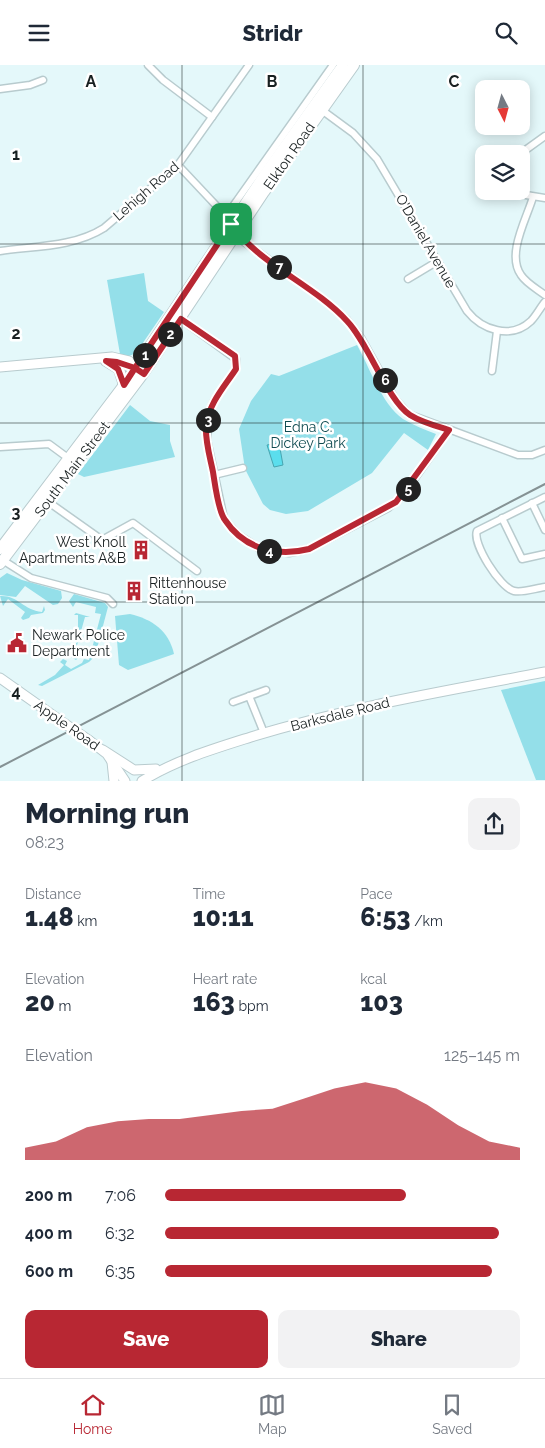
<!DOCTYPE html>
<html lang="en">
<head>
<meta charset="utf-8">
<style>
  body { margin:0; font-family:Raleway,sans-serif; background:#f2f2f3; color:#1f2937; height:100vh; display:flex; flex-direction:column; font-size:19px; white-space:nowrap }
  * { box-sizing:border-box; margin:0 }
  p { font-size:16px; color:#747a83 }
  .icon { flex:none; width:28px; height:28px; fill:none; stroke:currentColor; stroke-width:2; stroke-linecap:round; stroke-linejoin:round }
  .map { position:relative; height:716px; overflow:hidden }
  .sheet { display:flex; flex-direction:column; background:#fff; flex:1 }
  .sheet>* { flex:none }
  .needle { width:32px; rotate:174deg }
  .buttons { position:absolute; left:475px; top:15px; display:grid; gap:10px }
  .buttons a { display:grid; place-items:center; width:55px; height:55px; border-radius:10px; background:#fff; box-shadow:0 2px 12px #0003; font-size:25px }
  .pin { position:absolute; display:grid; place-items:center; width:42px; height:42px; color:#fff; margin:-21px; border-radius:10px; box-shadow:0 2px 8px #0006 }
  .km { position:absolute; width:25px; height:25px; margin:-12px; border-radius:50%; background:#222; color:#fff; font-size:14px; line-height:25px; text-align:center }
  .round { display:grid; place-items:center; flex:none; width:52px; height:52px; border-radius:10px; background:#f2f2f3 }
  .head { display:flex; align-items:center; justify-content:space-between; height:85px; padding:0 25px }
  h1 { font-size:28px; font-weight:800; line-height:38px }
  .metrics { display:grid; grid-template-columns:repeat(3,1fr); gap:8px; height:85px; padding:5px 25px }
  .metrics div { display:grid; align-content:center }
  .metrics b { font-size:25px; font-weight:800 }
  .metrics small { font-size:14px; font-weight:400 }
  .metrics p { font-size:14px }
  .chart { height:140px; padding:10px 25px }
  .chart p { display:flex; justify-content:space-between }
  .chart svg { width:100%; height:90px; margin-top:5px; fill:#b82733; opacity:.7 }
  .button { display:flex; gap:10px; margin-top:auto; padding:10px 25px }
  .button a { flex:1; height:58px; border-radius:10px; background:#b82733; color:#fff; font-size:20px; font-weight:800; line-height:58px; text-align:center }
  .button a+a { background:#f2f2f3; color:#1f2937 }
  ul { padding:0 25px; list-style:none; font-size:16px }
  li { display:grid; grid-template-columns:80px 60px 1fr; align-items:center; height:38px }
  li i { height:12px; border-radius:6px; background:#b82733 }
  header { display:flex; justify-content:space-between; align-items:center; height:65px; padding:0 25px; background:#fff; font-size:22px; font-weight:800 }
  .dock { display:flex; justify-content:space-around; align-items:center; height:70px; border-top:1px solid #e0e1e3; background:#fff; font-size:14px; color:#747a83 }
  .dock a { display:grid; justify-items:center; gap:2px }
  .dock .active { color:#b82733 }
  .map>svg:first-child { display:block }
</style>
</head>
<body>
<header><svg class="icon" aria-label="menu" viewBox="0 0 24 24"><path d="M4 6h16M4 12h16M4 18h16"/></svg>Stridr<svg class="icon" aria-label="search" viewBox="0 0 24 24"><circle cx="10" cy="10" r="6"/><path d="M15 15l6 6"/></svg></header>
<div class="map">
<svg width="545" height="716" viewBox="0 0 545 716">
  <rect width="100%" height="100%" fill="#e4f8fa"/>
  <g fill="#94dfe9">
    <path d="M144 208 148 236 164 247 136 288 127 292 120 289 107 215Z"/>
    <path d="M357 280C370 303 381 338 403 354 413 360 425 365 436 369L428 385 404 368 372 408 308 446 286 449 270 445 263 439 245 404 239 364 251 336 271 309 279 311Z"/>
    <path d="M130 340 150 356 170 360V376L175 392 84 412 78 409Z"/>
    <path d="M7 508 22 515 61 526 62 533 58 539 53 540 25 521 16 532 0 530V513Z"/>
    <path d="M74 529 105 538 108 542 95 591 89 597 42 621 38 620 55 610 64 600 60 597 63 594 67 596 65 600 71 604 82 598 84 594 89 595 101 549 95 548 96 542 76 537 73 542 69 536Z"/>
    <path d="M0 531C18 530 23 545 42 547L44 541 45 545 43 548 31 550 29 553 23 555 21 553 25 547 8 534 3 541Z"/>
    <path d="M76 548 90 552H85L74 591 78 593 76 595 66 589 72 590 78 573V550H74Z"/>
    <path d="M130 549C152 554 169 566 174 589L128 605 119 600 115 551Z"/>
    <path d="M545 616V715H536L501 625Z"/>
  </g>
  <path fill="#5bdeed" stroke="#47a5b0" d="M279 378 283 400 274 402 267 380Z"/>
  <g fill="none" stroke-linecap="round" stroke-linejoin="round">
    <defs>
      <g id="street">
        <path d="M148 0 163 15 212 52"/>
        <path d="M0 24 30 20 43 15"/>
        <path d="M319 43 353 68 377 94 467 246C482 265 511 275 531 256 536 251 540 243 545 237"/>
        <path d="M520 89 545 71"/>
        <path d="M178 100 226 151 243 176 324 235 347 255 361 273 395 334 408 349 518 390H532L545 385"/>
        <path d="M520 126 526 130 545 133"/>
        <path d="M533 132C527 153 506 189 521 210 526 218 537 224 545 230"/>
        <path d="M226 151 333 0"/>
        <path d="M0 186C35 181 74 182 104 163L178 100 249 0"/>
        <path d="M408 214 438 196"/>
        <path d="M181 254 236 294V304L214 336 209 348 207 375 224 454 237 469 260 484 289 488 309 484 388 443 403 430 449 365"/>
        <path d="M492 306 497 266"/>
        <path d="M0 382 49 379 68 393"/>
        <path d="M214 410 243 403"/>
        <path d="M545 432 477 466C472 478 500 523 514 526 523 528 536 523 545 522"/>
        <path d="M47 436 102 475 133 458 197 506"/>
        <path d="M532 438 545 465"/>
        <path d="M502 453 522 494 545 489"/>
        <path d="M1 494 31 513 107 533 113 539"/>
        <path d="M249 631 264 668"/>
        <path d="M233 637 266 625"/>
      </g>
      <g id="secondary">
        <path d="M0 302 112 292 129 296 135 303"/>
        <path d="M0 613 58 654"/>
        <path d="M90 676 107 689 125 716"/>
        <path d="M103 685 134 705 156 704"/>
        <path d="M112 697 114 716"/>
        <path d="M142 716C176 695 213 684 251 672 348 642 446 626 545 607"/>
      </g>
      <g id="primary">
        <path d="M106 296 119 304 124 320"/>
        <path d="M0 484 124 320 265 109 343 0"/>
        <path d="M0 499 143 309 264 127 354 0"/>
      </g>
    </defs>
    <use href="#street" stroke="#b8cbce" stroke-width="9"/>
    <use href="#secondary" stroke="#b8cbce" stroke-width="11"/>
    <use href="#primary" stroke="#b8cbce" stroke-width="12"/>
    <use href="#street" stroke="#fff" stroke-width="6"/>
    <use href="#secondary" stroke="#fff" stroke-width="9"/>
    <use href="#primary" stroke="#fff" stroke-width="10"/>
    <path stroke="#859294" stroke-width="2" d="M0 702 545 419"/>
    <defs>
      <path id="secondary-bridge" d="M58 654 90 676"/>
    </defs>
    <use href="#secondary-bridge" stroke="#b8cbce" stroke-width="11" stroke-linecap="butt"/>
    <use href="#secondary-bridge" stroke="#fff" stroke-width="9"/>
  </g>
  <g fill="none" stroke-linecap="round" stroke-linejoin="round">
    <defs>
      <path id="route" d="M231 159 135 303 117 297 106 296 118 304 124 320 135 303 144 309 181 254 235 291 236 304C224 322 209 338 206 361 205 376 210 392 213 407 215 419 218 446 225 455 244 484 277 492 309 484L396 437 449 365C436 361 421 357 410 350 387 335 369 279 347 256 313 219 260 200 231 159"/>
    </defs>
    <use href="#route" stroke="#fff" stroke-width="10"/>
    <use href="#route" stroke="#b82733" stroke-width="6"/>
  </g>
  <path fill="none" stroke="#192021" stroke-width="1" stroke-opacity="0.55" d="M182 0V716M363 0V716M0 179H545M0 358H545M0 537H545"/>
  <defs>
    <symbol id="building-bare" viewBox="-9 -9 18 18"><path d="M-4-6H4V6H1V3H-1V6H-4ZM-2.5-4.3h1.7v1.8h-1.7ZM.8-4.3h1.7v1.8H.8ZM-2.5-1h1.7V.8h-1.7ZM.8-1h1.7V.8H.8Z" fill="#b82733" stroke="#fff" stroke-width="2.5" paint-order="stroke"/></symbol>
    <symbol id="civic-bare" viewBox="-9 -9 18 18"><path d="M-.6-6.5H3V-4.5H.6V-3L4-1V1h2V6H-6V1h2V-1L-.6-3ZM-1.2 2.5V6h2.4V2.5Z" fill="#b82733" stroke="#fff" stroke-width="2.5" paint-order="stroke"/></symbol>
  </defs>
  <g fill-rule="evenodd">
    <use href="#building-bare" x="127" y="471" width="28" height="28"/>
    <use href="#building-bare" x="120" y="512" width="28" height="28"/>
    <use href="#civic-bare" x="3" y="564" width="28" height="28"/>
  </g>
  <g text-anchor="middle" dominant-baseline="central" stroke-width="5" stroke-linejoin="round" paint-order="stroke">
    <g font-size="14" fill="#192021" stroke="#fff">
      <text transform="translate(289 91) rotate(-55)">Elkton Road</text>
      <text transform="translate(146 126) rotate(-41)">Lehigh Road</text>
      <text transform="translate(426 176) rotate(60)">O'Daniel Avenue</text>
      <text transform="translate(72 404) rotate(-53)">South Main Street</text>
      <text transform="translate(340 649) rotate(-14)">Barksdale Road</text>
      <text transform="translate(67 660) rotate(35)">Apple Road</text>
    </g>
    <g font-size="14" fill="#0f4a50" stroke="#fff">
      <text x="308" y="362">Edna C.<tspan x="308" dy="16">Dickey Park</tspan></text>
    </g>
    <g font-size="14" fill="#192021" stroke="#fff" text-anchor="start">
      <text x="126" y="477" text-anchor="end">West Knoll<tspan x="126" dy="16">Apartments A&amp;B</tspan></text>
      <text x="149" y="518">Rittenhouse<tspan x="149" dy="16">Station</tspan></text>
      <text x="32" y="570">Newark Police<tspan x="32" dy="16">Department</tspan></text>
    </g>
  </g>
  <g font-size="16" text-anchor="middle" font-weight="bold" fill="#192021" stroke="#fff" stroke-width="5" stroke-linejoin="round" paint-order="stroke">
    <text x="91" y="22">A</text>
    <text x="272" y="22">B</text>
    <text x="454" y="22">C</text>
    <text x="16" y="95">1</text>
    <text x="16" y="274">2</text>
    <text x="16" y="453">3</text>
    <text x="16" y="632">4</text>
  </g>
</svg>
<div class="buttons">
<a><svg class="needle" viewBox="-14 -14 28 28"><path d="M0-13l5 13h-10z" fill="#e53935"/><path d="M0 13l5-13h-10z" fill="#747a83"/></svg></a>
<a><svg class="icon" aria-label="layers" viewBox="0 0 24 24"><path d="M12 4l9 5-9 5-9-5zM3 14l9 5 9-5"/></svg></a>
</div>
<div class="pin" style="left:231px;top:159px;background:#1e9e55"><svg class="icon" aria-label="arrive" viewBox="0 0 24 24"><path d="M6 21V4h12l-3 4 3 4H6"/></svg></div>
<b class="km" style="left:145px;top:290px">1</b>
<b class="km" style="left:170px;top:269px">2</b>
<b class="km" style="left:208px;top:355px">3</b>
<b class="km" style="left:269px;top:486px">4</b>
<b class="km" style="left:408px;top:424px">5</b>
<b class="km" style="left:385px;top:315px">6</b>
<b class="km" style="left:279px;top:202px">7</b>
</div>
<section class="sheet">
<div class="head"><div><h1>Morning run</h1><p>08:23</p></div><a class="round"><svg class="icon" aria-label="share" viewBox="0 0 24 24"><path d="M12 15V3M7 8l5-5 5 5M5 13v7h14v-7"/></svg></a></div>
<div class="metrics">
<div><p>Distance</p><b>1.48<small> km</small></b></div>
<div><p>Time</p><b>10:11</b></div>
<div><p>Pace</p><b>6:53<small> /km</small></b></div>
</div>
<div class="metrics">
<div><p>Elevation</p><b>20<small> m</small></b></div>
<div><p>Heart rate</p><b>163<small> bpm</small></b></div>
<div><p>kcal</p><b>103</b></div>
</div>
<div class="chart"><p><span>Elevation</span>125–145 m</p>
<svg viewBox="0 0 160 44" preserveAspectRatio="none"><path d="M0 44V38L10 35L20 28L30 25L40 24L50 24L60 22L70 20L80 19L90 14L100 9L110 6L120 9L130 17L140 27L150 35L160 38V44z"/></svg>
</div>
<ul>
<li><b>200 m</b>7:06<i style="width:68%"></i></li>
<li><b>400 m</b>6:32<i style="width:94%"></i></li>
<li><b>600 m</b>6:35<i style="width:92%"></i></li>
</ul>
<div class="button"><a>Save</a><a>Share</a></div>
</section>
<nav class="dock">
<a class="active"><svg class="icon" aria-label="home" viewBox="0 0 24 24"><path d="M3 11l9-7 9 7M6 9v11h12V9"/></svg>Home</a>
<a><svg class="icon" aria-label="map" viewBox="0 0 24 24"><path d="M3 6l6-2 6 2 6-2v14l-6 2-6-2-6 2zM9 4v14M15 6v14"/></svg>Map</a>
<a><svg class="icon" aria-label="saved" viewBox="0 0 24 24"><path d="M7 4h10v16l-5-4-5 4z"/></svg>Saved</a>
</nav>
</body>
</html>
